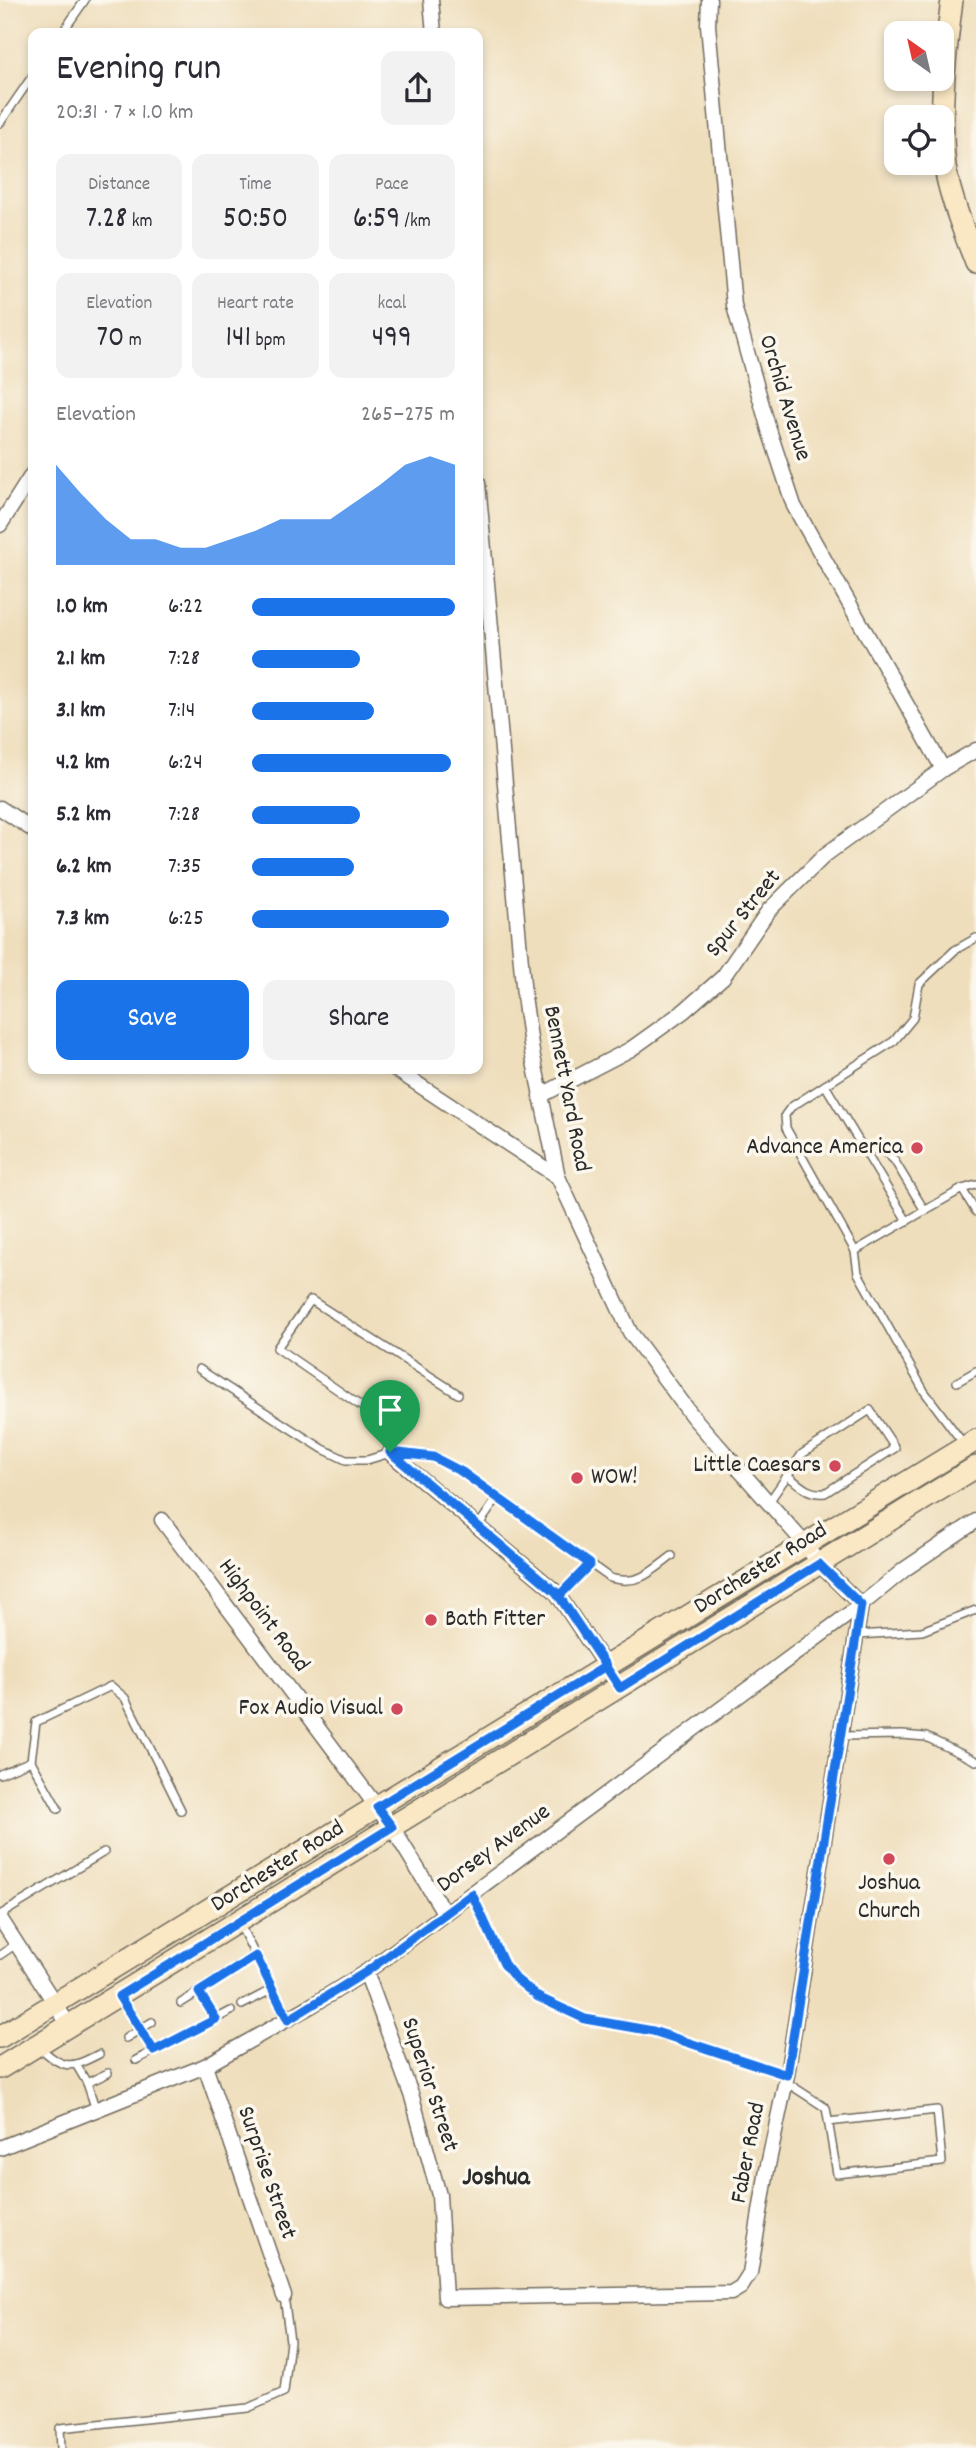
<!DOCTYPE html>
<html lang="en">
<head>
<meta charset="utf-8">
<style>
  body { margin:0; font-family:Dekko,sans-serif; background:#f2f2f3; color:#2b2b33; height:100vh; display:flex; flex-direction:column; font-size:26px; white-space:nowrap }
  * { box-sizing:border-box; margin:0 }
  p { font-size:23px; color:#7c7c81 }
  .icon { flex:none; width:38px; height:38px; fill:none; stroke:currentColor; stroke-width:2; stroke-linecap:round; stroke-linejoin:round }
  .map { position:relative; flex:1; overflow:hidden }
  .drawer { position:absolute; left:28px; top:28px; width:455px; height:1046px; display:flex; flex-direction:column; background:#fff; border-radius:14px; box-shadow:0 4px 10px #0003 }
  .drawer>* { flex:none }
  .needle { width:46px; rotate:326deg }
  .fabs { position:absolute; left:884px; top:21px; display:grid; gap:14px }
  .fabs a { display:grid; place-items:center; width:70px; height:70px; border-radius:14px; background:#fff; box-shadow:0 4px 10px #0003; font-size:35px }
  .pin { position:absolute; display:grid; place-items:center; width:60px; height:60px; color:#fff; margin:-72px -30px; border-radius:50% 50% 50% 0; rotate:-45deg; box-shadow:0 0 7px #0007 }
  .pin .icon { rotate:45deg }
  .round { display:grid; place-items:center; flex:none; width:74px; height:74px; border-radius:14px; background:#f2f2f3 }
  .summary { display:flex; align-items:center; justify-content:space-between; height:119px; padding:0 28px }
  h1 { font-size:38px; font-weight:600; line-height:52px }
  .metrics { display:grid; grid-template-columns:repeat(3,1fr); gap:10px; height:119px; padding:7px 28px }
  .metrics div { display:grid; align-content:center; border-radius:14px; background:#f2f2f3; text-align:center }
  .metrics b { font-size:30px; font-weight:600 }
  .metrics small { font-size:19px; font-weight:400 }
  .metrics p { font-size:19px }
  .chart { height:196px; padding:14px 28px }
  .chart p { display:flex; justify-content:space-between }
  .chart svg { width:100%; height:126px; margin-top:7px; fill:#1a73e8; opacity:.7 }
  .cta { display:flex; gap:14px; margin-top:auto; padding:14px 28px }
  .cta a { flex:1; height:80px; border-radius:14px; background:#1a73e8; color:#fff; font-size:28px; font-weight:600; line-height:80px; text-align:center }
  .cta a+a { background:#f2f2f3; color:#2b2b33 }
  ul { padding:0 28px; list-style:none; font-size:23px }
  li { display:grid; grid-template-columns:112px 84px 1fr; align-items:center; height:52px }
  li i { height:18px; border-radius:9px; background:#1a73e8 }
  .map>svg:first-child { display:block }
</style>
</head>
<body>
<div class="map">
<svg width="976" height="2448" viewBox="0 0 976 2448">
  <rect width="100%" height="100%" fill="#fbf7ec"/>
  <filter id="ink" filterUnits="userSpaceOnUse"><feTurbulence type="fractalNoise" baseFrequency=".0143" numOctaves="2"/><feDisplacementMap in="SourceGraphic" scale="14" xChannelSelector="R" yChannelSelector="G"/><feConvolveMatrix kernelMatrix="1 2 1 2 8 2 1 2 1" color-interpolation-filters="sRGB"/></filter>
  <filter id="wash" filterUnits="userSpaceOnUse"><feTurbulence type="fractalNoise" baseFrequency=".00686" numOctaves="4" result="noise"/><feDisplacementMap in="SourceGraphic" scale="28" xChannelSelector="R" yChannelSelector="G"/><feGaussianBlur stdDeviation="1.57" result="paint"/><feColorMatrix in="noise" values="0 0 0 0 0 0 0 0 0 0 0 0 0 0 0 0 0 1.4 0 .05"/><feComposite in="paint" operator="in"/></filter>
  <g filter="url(#wash)">
    <rect width="100%" height="100%" fill="#efdebc"/>
  </g>
  <g filter="url(#ink)">
    <g fill="none" stroke-linecap="round" stroke-linejoin="round">
      <defs>
        <g id="lane">
          <path d="M62 33 85 0"/>
          <path d="M0 123 33 75"/>
          <path d="M825 1085 907 1221"/>
          <path d="M862 1146 885 1152 894 1160 925 1211"/>
          <path d="M962 1189 976 1212"/>
          <path d="M855 1251 786 1128 785 1115 791 1107 894 1041 913 1018 919 984 955 950 976 938"/>
          <path d="M199 1369 288 1427 323 1449 346 1460H367L390 1453 433 1457 462 1472 610 1578C638 1586 651 1572 672 1556"/>
          <path d="M957 1382 976 1371"/>
          <path d="M963 1443 924 1391 858 1273 855 1251 962 1189 976 1185"/>
          <path d="M390 1453 385 1430 371 1413 277 1348 311 1300 458 1394"/>
          <path d="M769 1502 802 1454 870 1410 895 1448 825 1493C808 1495 800 1485 787 1475"/>
          <path d="M478 1526 498 1497"/>
          <path d="M559 1596 590 1564"/>
          <path d="M857 1635 922 1631 976 1610"/>
          <path d="M842 1736 902 1735 926 1737 976 1761"/>
          <path d="M31 1761 36 1722 111 1686 125 1698 181 1810"/>
          <path d="M0 1774 31 1761 58 1809"/>
          <path d="M472 1893 504 1964 515 1979 538 1997 585 2019 653 2031 787 2075"/>
          <path d="M0 1915 104 1852"/>
          <path d="M239 1923 287 2019"/>
          <path d="M0 1955 16 1944"/>
          <path d="M199 1992 216 2019"/>
          <path d="M121 1999 154 2051"/>
          <path d="M181 2003 256 1956"/>
          <path d="M242 2005 273 1989"/>
          <path d="M126 2038 152 2022"/>
          <path d="M38 2046C64 2069 68 2070 99 2054"/>
          <path d="M136 2060 231 2011"/>
          <path d="M77 2066 87 2083 96 2110"/>
          <path d="M786 2082 826 2108 837 2174 942 2162 937 2110 828 2122"/>
          <path d="M87 2083 108 2073"/>
          <path d="M61 2448 60 2428 248 2408 284 2392 290 2341 284 2296"/>
        </g>
        <g id="street">
          <path d="M431 0 434 33"/>
          <path d="M709 0 708 25 734 306 769 430 794 506 943 769"/>
          <path d="M478 483 524 996 532 1052 558 1177 630 1332 693 1417 805 1544 819 1564 861 1605"/>
          <path d="M0 525 33 473"/>
          <path d="M0 808 33 830"/>
          <path d="M395 1069 558 1177"/>
          <path d="M540 1096 631 1049 684 1011 723 977 769 910 825 855 943 769 976 750"/>
          <path d="M390 1453 556 1592 620 1688"/>
          <path d="M162 1520 392 1827 445 1914"/>
          <path d="M0 1918 70 2027"/>
          <path d="M366 1972 412 2097 439 2195 445 2298 731 2293 741 2287 750 2273 767 2170 787 2075 861 1605"/>
          <path d="M205 2066 284 2296"/>
          <path d="M0 2148 205 2066 314 2004 366 1972 861 1605 905 1569 976 1521"/>
        </g>
        <g id="secondary">
          <path d="M952 0C945 55 939 110 945 166 948 192 966 237 976 263"/>
          <path d="M0 2037 976 1440"/>
          <path d="M0 2068 976 1467"/>
        </g>
      </defs>
      <use href="#lane" stroke="#706a5e" stroke-width="10"/>
      <use href="#street" stroke="#706a5e" stroke-width="17"/>
      <use href="#secondary" stroke="#706a5e" stroke-width="24"/>
      <use href="#lane" stroke="#fff" stroke-width="7"/>
      <use href="#street" stroke="#fff" stroke-width="14"/>
      <use href="#secondary" stroke="#fae7c3" stroke-width="21"/>
    </g>
  </g>
  <g fill="none" stroke-linecap="round" stroke-linejoin="round" filter="url(#ink)">
    <defs>
      <path id="route" d="M390 1452 556 1592 606 1666 377 1807 392 1827 119 1996 154 2051 216 2019 199 1992 256 1956 288 2020 366 1972 472 1894 504 1964 516 1979 538 1997 585 2019 653 2031 787 2075 861 1605 819 1564 620 1688 559 1596 590 1564 462 1472 433 1457 390 1452"/>
    </defs>
    <use href="#route" stroke="#fff" stroke-width="14"/>
    <use href="#route" stroke="#1a73e8" stroke-width="9"/>
  </g>
  <g fill="#d1495b" stroke="#fbf7ec" stroke-width="2.5">
    <circle cx="917" cy="1148" r="7"/>
    <circle cx="835" cy="1466" r="7"/>
    <circle cx="577" cy="1478" r="7"/>
    <circle cx="431" cy="1620" r="7"/>
    <circle cx="397" cy="1709" r="7"/>
    <circle cx="889" cy="1859" r="7"/>
  </g>
  <g text-anchor="middle" dominant-baseline="central" stroke-width="7" stroke-linejoin="round" paint-order="stroke">
    <g font-size="24" fill="#2b2b2b" stroke="#fbf7ec">
      <text transform="translate(784 398) rotate(73)">Orchid Avenue</text>
      <text transform="translate(744 914) rotate(-51)">Spur Street</text>
      <text transform="translate(566 1089) rotate(79)">Bennett Yard Road</text>
      <text transform="translate(761 1569) rotate(-32)">Dorchester Road</text>
      <text transform="translate(263 1616) rotate(53)">Highpoint Road</text>
      <text transform="translate(494 1849) rotate(-36)">Dorsey Avenue</text>
      <text transform="translate(278 1867) rotate(-32)">Dorchester Road</text>
      <text transform="translate(429 2085) rotate(72)">Superior Street</text>
      <text transform="translate(749 2153) rotate(-79)">Faber Road</text>
      <text transform="translate(266 2173) rotate(71)">Surprise Street</text>
    </g>
    <g font-size="24" fill="#2b2b2b" stroke="#fbf7ec" text-anchor="end">
      <text x="903" y="1148">Advance America</text>
      <text x="821" y="1466">Little Caesars</text>
      <text x="591" y="1478" text-anchor="start">WOW!</text>
      <text x="445" y="1620" text-anchor="start">Bath Fitter</text>
      <text x="383" y="1709">Fox Audio Visual</text>
      <text x="889" y="1884" text-anchor="middle">Joshua<tspan x="889" dy="28">Church</tspan></text>
    </g>
    <g font-size="26" font-weight="bold" fill="#2b2b2b" stroke="#fbf7ec">
      <text x="496" y="2178">Joshua</text>
    </g>
  </g>
</svg>
<div class="fabs">
<a><svg class="needle" viewBox="-14 -14 28 28"><path d="M0-13l5 13h-10z" fill="#e53935"/><path d="M0 13l5-13h-10z" fill="#7c7c81"/></svg></a>
<a><svg class="icon" aria-label="locate" viewBox="0 0 24 24"><circle cx="12" cy="12" r="6"/><path d="M12 2v4M12 18v4M2 12h4M18 12h4"/></svg></a>
</div>
<div class="pin" style="left:390px;top:1452px;background:#1e9e55"><svg class="icon" aria-label="arrive" viewBox="0 0 24 24"><path d="M6 21V4h12l-3 4 3 4H6"/></svg></div>
<section class="drawer">
<div class="summary"><div><h1>Evening run</h1><p>20:31 · 7 × 1.0 km</p></div><a class="round"><svg class="icon" aria-label="share" viewBox="0 0 24 24"><path d="M12 15V3M7 8l5-5 5 5M5 13v7h14v-7"/></svg></a></div>
<div class="metrics">
<div><p>Distance</p><b>7.28<small> km</small></b></div>
<div><p>Time</p><b>50:50</b></div>
<div><p>Pace</p><b>6:59<small> /km</small></b></div>
</div>
<div class="metrics">
<div><p>Elevation</p><b>70<small> m</small></b></div>
<div><p>Heart rate</p><b>141<small> bpm</small></b></div>
<div><p>kcal</p><b>499</b></div>
</div>
<div class="chart"><p><span>Elevation</span>265–275 m</p>
<svg viewBox="0 0 160 44" preserveAspectRatio="none"><path d="M0 44V9L10 19L20 28L30 35L40 35L50 38L60 38L70 35L80 32L90 28L100 28L110 28L120 22L130 16L140 9L150 6L160 9V44z"/></svg>
</div>
<ul>
<li><b>1.0 km</b>6:22<i style="width:100%"></i></li>
<li><b>2.1 km</b>7:28<i style="width:53%"></i></li>
<li><b>3.1 km</b>7:14<i style="width:60%"></i></li>
<li><b>4.2 km</b>6:24<i style="width:98%"></i></li>
<li><b>5.2 km</b>7:28<i style="width:53%"></i></li>
<li><b>6.2 km</b>7:35<i style="width:50%"></i></li>
<li><b>7.3 km</b>6:25<i style="width:97%"></i></li>
</ul>
<div class="cta"><a>Save</a><a>Share</a></div>
</section>
</div>
</body>
</html>
